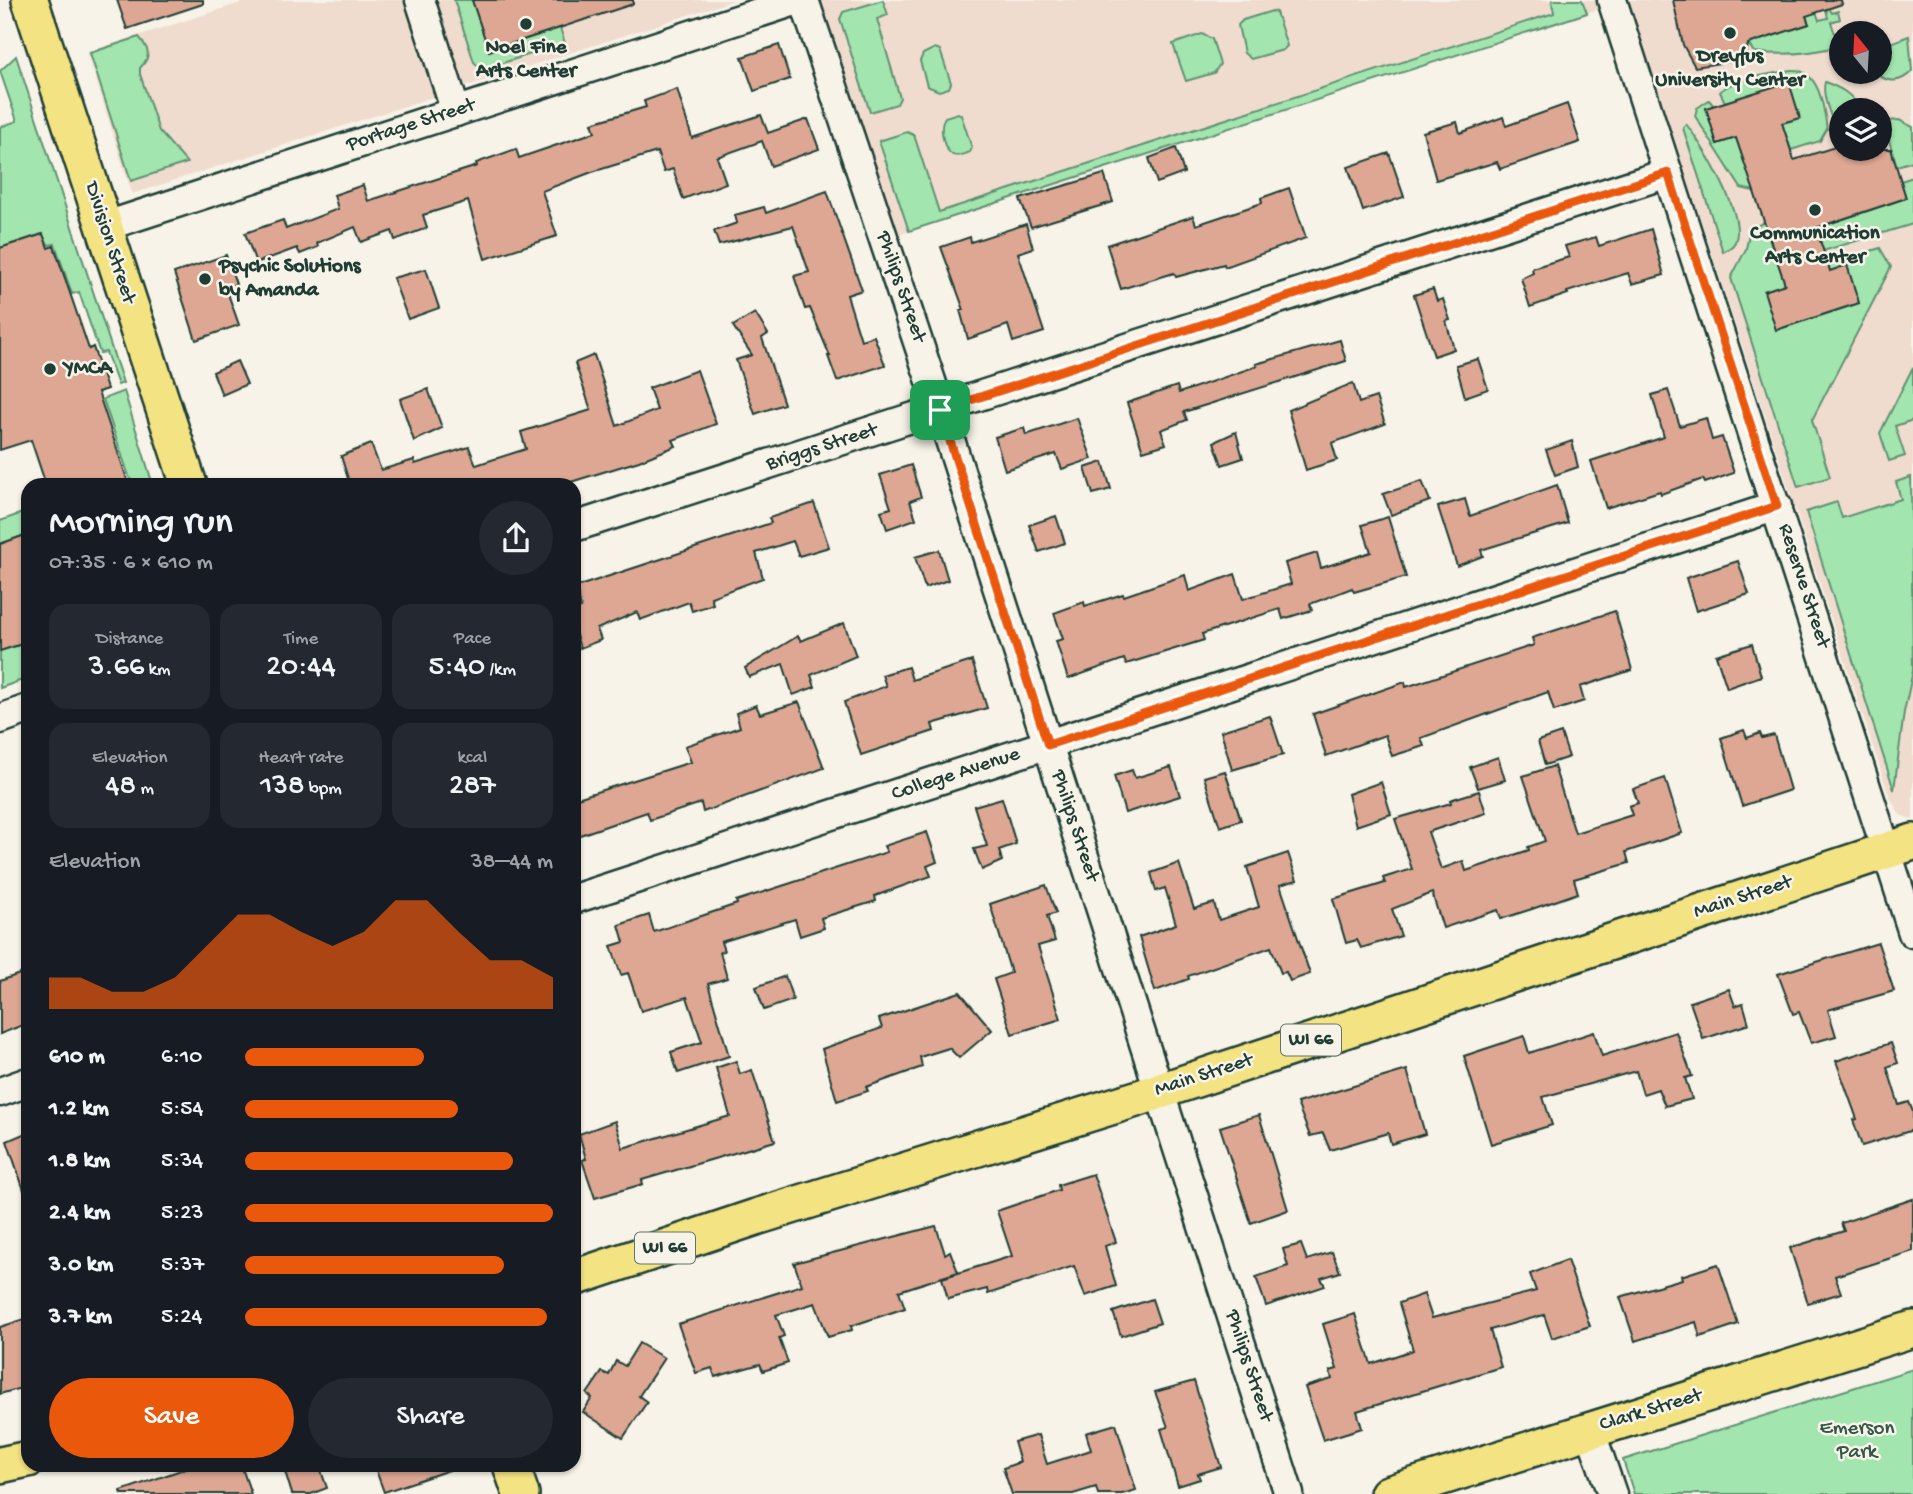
<!DOCTYPE html>
<html lang="en">
<head>
<meta charset="utf-8">
<style>
  body { margin:0; font-family:"Gochi Hand",sans-serif; background:#242831; color:#f1f3f6; height:100vh; display:flex; flex-direction:column; font-size:26px; white-space:nowrap }
  * { box-sizing:border-box; margin:0 }
  p { font-size:23px; color:#9ea1a6 }
  .icon { flex:none; width:38px; height:38px; fill:none; stroke:currentColor; stroke-width:2; stroke-linecap:round; stroke-linejoin:round }
  .map { position:relative; flex:1; overflow:hidden }
  .details { position:absolute; left:21px; top:478px; width:560px; height:994px; display:flex; flex-direction:column; background:#171b24; border-radius:21px; box-shadow:0 2px 5px #0004 }
  .details>* { flex:none }
  .needle { width:46px; rotate:342deg }
  .controls { position:absolute; left:1829px; top:21px; display:grid; gap:14px }
  .controls a { display:grid; place-items:center; width:63px; height:63px; border-radius:50%; background:#171b24; box-shadow:0 2px 5px #0004; font-size:35px }
  .pin { position:absolute; display:grid; place-items:center; width:60px; height:60px; color:#fff; margin:-30px; border-radius:14px; box-shadow:0 4px 10px #0006 }
  .round { display:grid; place-items:center; flex:none; width:74px; height:74px; border-radius:37px; background:#242831 }
  .summary { display:flex; align-items:center; justify-content:space-between; height:119px; padding:0 28px }
  h1 { font-size:38px; font-weight:600; line-height:52px }
  .stats { display:grid; grid-template-columns:repeat(3,1fr); gap:10px; height:119px; padding:7px 28px }
  .stats div { display:grid; align-content:center; border-radius:18px; background:#242831; text-align:center }
  .stats b { font-size:30px; font-weight:600 }
  .stats small { font-size:19px; font-weight:400 }
  .stats p { font-size:19px }
  .chart { height:196px; padding:14px 28px }
  .chart p { display:flex; justify-content:space-between }
  .chart svg { width:100%; height:126px; margin-top:7px; fill:#ea580c; opacity:.7 }
  .cta { display:flex; gap:14px; margin-top:auto; padding:14px 28px }
  .cta a { flex:1; height:80px; border-radius:42px; background:#ea580c; color:#fff; font-size:28px; font-weight:600; line-height:80px; text-align:center }
  .cta a+a { background:#242831; color:#f1f3f6 }
  ul { padding:0 28px; list-style:none; font-size:23px }
  li { display:grid; grid-template-columns:112px 84px 1fr; align-items:center; height:52px }
  li i { height:18px; border-radius:9px; background:#ea580c }
  .map>svg:first-child { display:block }
</style>
</head>
<body>
<div class="map">
<svg width="1913" height="1494" viewBox="0 0 1913 1494">
  <rect width="100%" height="100%" fill="#f7f3e8"/>
  <filter id="ink" filterUnits="userSpaceOnUse"><feTurbulence type="fractalNoise" baseFrequency=".0143" numOctaves="2"/><feDisplacementMap in="SourceGraphic" scale="14" xChannelSelector="R" yChannelSelector="G"/><feConvolveMatrix kernelMatrix="1 2 1 2 8 2 1 2 1" color-interpolation-filters="sRGB"/></filter>
  <g filter="url(#ink)">
    <g fill="#efdcce" fill-rule="evenodd">
      <path d="M250 0H735L132 194 87 52Z"/>
      <path d="M821 0H1627L898 235Z"/>
      <path d="M1629 0H1913V820L1900 815 1889 796ZM1841 33H1880V72H1841ZM1841 110H1880V149H1841Z"/>
    </g>
    <g fill="#a3e5af" stroke="#619172" stroke-width="2">
      <path d="M454 0H472L489 51 560 28 565 43 487 68H480L474 62Z"/>
      <path d="M883 0 888 15 877 19 900 98 897 104 870 112 840 19 843 12Z"/>
      <path d="M1552 0H1582L1587 13 909 231 879 141 907 132 914 135 939 212 1554 13Z"/>
      <path d="M1829 8 1832 13 1838 11 1840 19 1831 22 1839 46C1810 54 1784 56 1754 52L1748 44 1809 24 1806 16 1816 12 1819 20 1828 18 1826 9Z"/>
      <path d="M1272 11 1276 12 1287 46 1283 50 1251 59 1244 53 1238 25 1243 20Z"/>
      <path d="M1202 34 1212 39 1220 64 1214 73 1186 81 1173 44Z"/>
      <path d="M1909 36 1912 71C1903 81 1892 83 1881 77L1877 72H1880V47Z"/>
      <path d="M139 37C149 49 152 56 140 68V74L159 131 187 163 131 181 90 53Z"/>
      <path d="M935 48 940 50 951 83 949 88 939 91 927 86 920 61 923 54Z"/>
      <path d="M16 56 123 383 118 385 106 352 100 353 79 292 72 294 55 244 49 245 42 234 0 248V127L17 121 0 71Z"/>
      <path d="M1791 70C1819 68 1824 107 1827 129L1820 141 1791 150 1782 123 1800 118 1788 82 1725 102 1720 92C1730 79 1774 74 1791 70Z"/>
      <path d="M1825 82C1838 87 1856 95 1858 110H1841V130H1838C1831 119 1821 94 1825 82Z"/>
      <path d="M1709 100 1714 106 1706 108 1717 144 1736 138 1754 191 1741 188 1695 116 1697 108Z"/>
      <path d="M958 113 961 115 972 148 970 152C965 154 958 157 953 155 942 149 939 126 945 117Z"/>
      <path d="M1899 120 1913 127V161L1897 166 1886 131 1880 132V122Z"/>
      <path d="M1686 124C1702 144 1747 216 1735 242 1732 248 1728 249 1723 252L1683 128Z"/>
      <path d="M1913 177V224L1823 251 1816 228 1906 198 1901 181Z"/>
      <path d="M1764 222 1785 284 1777 330 1859 303 1847 266 1830 271 1828 265 1880 248 1891 267 1812 420 1830 477 1798 487 1731 278 1746 249 1749 233 1753 228Z"/>
      <path d="M1913 367V420L1895 426 1905 456 1889 461 1880 433Z"/>
      <path d="M124 391 153 485H132L103 399Z"/>
      <path d="M1911 477 1913 671 1904 712 1894 790 1806 512 1837 502 1842 518 1901 499 1896 482Z"/>
      <path d="M28 511V534L0 544V521Z"/>
      <path d="M26 643 28 678 0 688V651Z"/>
      <path d="M1913 1369V1494H1634L1623 1460Z"/>
    </g>
    <g fill="#dda793" stroke="#1f3d34" stroke-width="2">
      <path d="M117 0H203V4L127 29Z"/>
      <path d="M472 0H633V4L489 51Z"/>
      <path d="M1673 0H1841L1842 4 1806 16 1809 24 1748 44 1745 59 1695 67 1683 45Z"/>
      <path d="M779 45 790 79 754 91 742 57Z"/>
      <path d="M1789 82 1800 118 1782 123 1794 160 1841 145V149H1891L1906 198 1816 228 1830 271 1847 265 1859 303 1776 330 1764 291 1785 284 1736 138 1717 144 1706 108Z"/>
      <path d="M677 89 692 138 761 115 768 133 808 119 819 149 771 166 762 141 717 157 726 183 683 199 673 169 664 172 657 152 592 172 542 191 557 236 485 259 468 201 423 215 427 228 395 240 392 231 361 242 355 227 317 243 318 247 300 254 297 248 256 263 245 233 283 220 286 229 338 209 334 195 363 185 368 201 477 166 476 163 516 149 519 158 595 132 592 123 646 107 644 101Z"/>
      <path d="M1567 104 1580 142 1500 169 1497 162 1436 180 1423 132 1457 122 1460 133 1503 117 1506 126Z"/>
      <path d="M1176 148 1184 173 1157 183 1149 158Z"/>
      <path d="M1389 153 1404 197 1363 211 1348 167Z"/>
      <path d="M1104 174 1113 202 1031 227 1020 199Z"/>
      <path d="M1289 188 1306 238 1225 267 1224 264 1176 277 1174 273 1121 289 1107 245 1193 216 1196 225 1262 203 1261 198Z"/>
      <path d="M827 191 862 290 847 295 861 340 874 336 885 365 837 381 828 356H830L810 308 805 309 794 276 809 272 793 226 719 245 714 231 737 223 735 215 764 207 766 213Z"/>
      <path d="M1026 224 1033 248 1018 253 1044 332 1013 342 1008 325 968 339 960 310H964L941 247 970 237 971 242Z"/>
      <path d="M1651 229 1664 275 1632 284 1628 273 1567 292 1568 294 1530 307 1521 278 1533 273 1532 268 1569 257 1565 246 1596 237 1599 246Z"/>
      <path d="M43 234 48 248 54 246 89 349 93 347 107 389 98 392 129 485H46L31 440 0 450V248Z"/>
      <path d="M226 255 236 284 226 288 239 325 196 340 174 273Z"/>
      <path d="M426 269 439 308 408 319 393 278Z"/>
      <path d="M1433 289 1437 301 1443 299 1450 320 1446 321 1454 349 1434 356 1414 295Z"/>
      <path d="M755 313 768 334 762 338 784 404 755 414 736 360 752 355 733 326Z"/>
      <path d="M1340 340 1346 361 1184 412 1187 420 1161 430 1166 444 1143 451 1127 403 1177 386 1179 393 1257 366 1256 364Z"/>
      <path d="M594 355 617 426 657 410 649 388 697 370 716 424 673 440 676 446 639 461 561 485H350L341 456 371 444 381 470 414 460 415 464 469 447 476 465 526 449 521 432 591 410 575 363Z"/>
      <path d="M1478 359 1488 389 1465 397 1456 365Z"/>
      <path d="M237 361 247 384 222 395 213 372Z"/>
      <path d="M1353 383 1359 403 1376 397 1385 424 1332 443 1337 460 1306 470 1288 410Z"/>
      <path d="M428 389 442 428 414 441 400 399Z"/>
      <path d="M1668 390 1680 426 1706 418 1712 440 1722 437 1734 473 1705 483 1703 479 1661 494 1660 491 1606 508 1591 461 1664 437 1652 395Z"/>
      <path d="M1077 418 1092 459 1062 469 1056 454 1005 470 995 437 1024 428 1026 435Z"/>
      <path d="M1236 432 1243 458 1222 465 1214 442Z"/>
      <path d="M1572 441 1578 467 1555 475 1546 450Z"/>
      <path d="M1103 462 1111 489 1093 494 1085 468Z"/>
      <path d="M911 465 921 497 910 501 916 519 887 529 881 511 891 508 880 475Z"/>
      <path d="M1422 481 1430 501 1391 515 1383 494Z"/>
      <path d="M1557 485 1568 523 1481 550 1483 556 1457 566 1438 507 1465 499 1470 516Z"/>
      <path d="M814 503 829 547 799 556 793 541 756 553 763 578 711 597 713 604 692 611 689 602 640 620 637 612 597 629 601 640 580 648 574 629V610L581 608 576 587 771 523 769 518Z"/>
      <path d="M1056 516 1065 543 1039 552 1029 525Z"/>
      <path d="M1388 517 1406 577 1354 592 1352 588 1310 604 1312 610 1283 619 1280 609 1202 634 1204 640 1126 664 1124 659 1068 679 1056 641 1063 639 1054 613 1084 602 1085 606 1123 594 1124 596 1185 575 1189 591 1235 574 1243 599 1291 584 1285 563 1317 553 1321 568 1371 552 1362 525Z"/>
      <path d="M28 534V642L0 651V544Z"/>
      <path d="M939 550 948 580 925 588 915 557Z"/>
      <path d="M1738 561 1749 594 1696 611 1686 578Z"/>
      <path d="M1615 611 1632 670 1580 687 1584 701 1554 711 1548 692 1421 738 1424 746 1392 756 1385 735 1326 756 1313 714 1405 682 1406 687 1534 645 1532 638Z"/>
      <path d="M844 623 856 656 811 675 815 687 793 695 783 664 749 677 745 668 798 636 801 641Z"/>
      <path d="M1752 644 1761 676 1727 688 1716 655Z"/>
      <path d="M972 661 987 708 932 724 934 731 861 755 844 702 886 686 882 675 908 667 912 680Z"/>
      <path d="M799 702 824 768 703 812 701 803 650 820 647 812 574 837V799L691 762 685 746 740 727 736 713 756 705 760 714Z"/>
      <path d="M1270 716 1283 755 1232 770 1221 731Z"/>
      <path d="M1744 730 1747 738 1760 733 1762 738 1774 735 1790 790 1742 806 1721 738Z"/>
      <path d="M1561 733 1569 757 1545 765 1538 741Z"/>
      <path d="M1498 757 1505 780 1478 788 1470 767Z"/>
      <path d="M1554 766 1575 833 1632 815 1629 806 1638 803 1633 789 1665 778 1682 833 1626 852 1629 863 1574 879 1578 893 1532 909 1501 919 1498 910 1443 928 1432 893 1392 909 1401 936 1361 948 1357 940 1346 943 1333 899 1385 883 1383 878 1412 869 1395 819 1451 803 1450 800 1479 791 1486 813 1428 832 1441 869 1463 861 1466 871 1529 850 1528 847 1545 841 1523 776Z"/>
      <path d="M1171 767 1180 796 1125 813 1114 776 1132 770 1135 778Z"/>
      <path d="M1225 771 1241 820 1220 827 1204 777Z"/>
      <path d="M1381 782 1391 814 1356 826 1348 794Z"/>
      <path d="M1002 798 1016 844 999 850 1002 861 982 870 974 849 987 846 974 806Z"/>
      <path d="M927 832 937 862 927 866 931 876 875 896 876 901 821 918 824 928 800 936 795 919 721 942 724 951 720 952 727 978 708 984 729 1056 678 1073 671 1052 702 1042 687 997 641 1011 628 973 621 975 611 946 624 942 619 925 649 915 654 932 737 904 736 901 887 852 884 846Z"/>
      <path d="M1288 853 1297 880 1280 885 1310 974 1290 981 1286 972 1281 973 1271 947 1188 976 1189 979 1155 991 1139 937 1176 924 1165 888 1156 891 1151 873 1179 863 1194 909 1214 903 1219 920 1259 907 1247 867Z"/>
      <path d="M1046 885 1056 913 1047 916 1055 941 1038 946 1061 1019 1012 1034 994 979 1011 973 990 904Z"/>
      <path d="M1878 943 1894 991 1828 1010 1836 1036 1811 1043 1799 1012 1793 1014 1778 974Z"/>
      <path d="M28 971V1023L0 1034V981Z"/>
      <path d="M785 976 793 1000 764 1010 756 987Z"/>
      <path d="M1729 989 1735 1006 1743 1003 1749 1024 1703 1039 1690 1002Z"/>
      <path d="M960 992 992 1030 959 1058 949 1048 920 1057 922 1067 866 1087 868 1091 837 1101 822 1049 882 1028 879 1019Z"/>
      <path d="M1594 1032 1602 1056 1676 1032 1692 1076 1685 1078 1692 1099 1665 1106 1658 1089 1643 1094 1636 1071 1543 1097 1552 1125 1491 1144 1464 1056 1524 1036 1529 1053Z"/>
      <path d="M1891 1043 1898 1063 1887 1067 1899 1105 1909 1102 1913 1112V1130L1862 1146 1853 1120 1857 1119 1836 1061Z"/>
      <path d="M736 1061 740 1074 752 1070 775 1141 642 1180 643 1184 595 1198 582 1160 586 1159 579 1134 615 1121 623 1148 730 1116 716 1068Z"/>
      <path d="M1407 1070 1425 1134 1391 1144 1388 1133 1330 1150 1323 1133 1310 1136 1297 1103Z"/>
      <path d="M1259 1115 1288 1210 1251 1223 1220 1127Z"/>
      <path d="M28 1132V1193H25L7 1141Z"/>
      <path d="M1093 1174 1116 1242 1105 1246 1116 1286 1085 1296 1074 1266 988 1294 987 1289 948 1299 942 1278 1012 1256 997 1211 1059 1190 1058 1185Z"/>
      <path d="M1913 1199V1251L1835 1276 1841 1293 1808 1303 1790 1248 1844 1231 1841 1223Z"/>
      <path d="M936 1226 945 1254 950 1251 958 1272 899 1291 905 1308 851 1326 852 1330 828 1337 815 1303 776 1315 784 1336 779 1338 788 1363 763 1371 760 1364 715 1377 712 1368 696 1373 678 1324 802 1285 794 1263Z"/>
      <path d="M1301 1244 1307 1260 1332 1252 1340 1272 1321 1278 1325 1286 1266 1306 1256 1277 1288 1266 1283 1249Z"/>
      <path d="M1567 1260 1590 1326 1552 1338 1544 1315 1490 1330 1501 1367 1357 1411 1362 1428 1323 1440 1305 1387 1332 1379 1330 1371 1337 1369 1323 1324 1355 1314 1371 1364 1413 1350 1399 1303 1424 1294 1432 1318 1536 1291 1530 1274Z"/>
      <path d="M1718 1264 1738 1324 1700 1337 1696 1322 1635 1341 1620 1297 1682 1279 1681 1276Z"/>
      <path d="M1152 1299 1160 1323 1121 1336 1113 1312Z"/>
      <path d="M28 1318V1386L0 1394V1327Z"/>
      <path d="M639 1343 664 1358 639 1396 647 1402 623 1438 583 1412 592 1398 587 1394 602 1372 609 1375 616 1361 625 1366Z"/>
      <path d="M1194 1381 1221 1467 1198 1474 1200 1479 1178 1486 1161 1429 1168 1427 1155 1392Z"/>
      <path d="M1116 1424 1136 1490 1122 1494H1098L1096 1487 1073 1494H1012L1003 1468 1020 1462 1014 1442 1038 1435 1047 1464 1091 1450 1086 1433Z"/>
      <path d="M195 1465H241L251 1494H122L121 1491Z"/>
      <path d="M283 1465H319L327 1488 311 1494H292Z"/>
      <path d="M374 1465H454L455 1468 384 1492Z"/>
    </g>
    <g fill="none" stroke-linecap="round" stroke-linejoin="round">
      <defs>
        <g id="minor">
          <path d="M420 0 456 112"/>
          <path d="M804 0 933 387 1289 1494"/>
          <path d="M1612 0 1913 933"/>
          <path d="M103 227 798 0"/>
          <path d="M574 527 1668 173"/>
          <path d="M0 719 28 709"/>
          <path d="M574 899 1777 506"/>
          <path d="M0 1092 28 1082"/>
          <path d="M1590 1430 1612 1494"/>
        </g>
        <g id="major">
          <path d="M30 0 189 485"/>
          <path d="M574 1278 756 1217 1136 1099 1913 842"/>
          <path d="M0 1465 28 1459"/>
          <path d="M511 1465 521 1494"/>
          <path d="M1388 1494 1913 1329"/>
        </g>
      </defs>
      <use href="#minor" stroke="#1f3d34" stroke-width="33"/>
      <use href="#major" stroke="#1f3d34" stroke-width="40"/>
      <use href="#minor" stroke="#f7f3e8" stroke-width="28"/>
      <use href="#major" stroke="#f4e382" stroke-width="35"/>
    </g>
  </g>
  <g fill="none" stroke-linecap="round" stroke-linejoin="round" filter="url(#ink)">
    <defs>
      <path id="route" d="M1668 173 1777 506 1048 745 940 410Z"/>
    </defs>
    <use href="#route" stroke="#fff" stroke-width="14"/>
    <use href="#route" stroke="#ea580c" stroke-width="9"/>
  </g>
  <g fill="#1f3d34" stroke="#f7f3e8" stroke-width="2.5">
    <circle cx="526" cy="24" r="7"/>
    <circle cx="1730" cy="33" r="7"/>
    <circle cx="1815" cy="210" r="7"/>
    <circle cx="205" cy="279" r="7"/>
    <circle cx="50" cy="369" r="7"/>
  </g>
  <g text-anchor="middle" dominant-baseline="central" stroke-width="5" stroke-linejoin="round" paint-order="stroke">
    <g fill="#f7f3e8" stroke="#60746a" stroke-width="2">
      <rect x="1281" y="1024.5" width="60" height="31" rx="5"/>
      <rect x="635" y="1232.5" width="60" height="31" rx="5"/>
    </g>
    <g font-size="19" font-weight="bold" fill="#1f3d34">
      <text x="1311" y="1040">WI 66</text>
      <text x="665" y="1248">WI 66</text>
    </g>
    <g font-size="21" font-weight="bold" fill="#1f3d34" stroke="#f7f3e8">
      <text x="526" y="48">Noel Fine<tspan x="526" dy="24">Arts Center</tspan></text>
      <text x="1730" y="57">Dreyfus<tspan x="1730" dy="24">University Center</tspan></text>
      <text x="1815" y="234">Communication<tspan x="1815" dy="24">Arts Center</tspan></text>
      <text x="219" y="267" text-anchor="start">Psychic Solutions<tspan x="219" dy="24">by Amanda</tspan></text>
      <text x="64" y="369" text-anchor="start">YMCA</text>
    </g>
    <g font-size="21" fill="#1f3d34" stroke="#f7f3e8">
      <text transform="translate(411 126) rotate(-18)">Portage Street</text>
      <text transform="translate(109 243) rotate(72)">Division Street</text>
      <text transform="translate(900 287) rotate(71)">Philips Street</text>
      <text transform="translate(822 448) rotate(-18)">Briggs Street</text>
      <text transform="translate(1803 586) rotate(72)">Reserve Street</text>
      <text transform="translate(956 775) rotate(-18)">College Avenue</text>
      <text transform="translate(1074 826) rotate(72)">Philips Street</text>
      <text transform="translate(1743 898) rotate(-18)">Main Street</text>
      <text transform="translate(1204 1076) rotate(-18)">Main Street</text>
      <text transform="translate(1248 1366) rotate(72)">Philips Street</text>
      <text transform="translate(1651 1411) rotate(-17)">Clark Street</text>
    </g>
    <g font-size="21" fill="#335646" stroke="#f7f3e8">
      <text x="1857" y="1429">Emerson<tspan x="1857" dy="24">Park</tspan></text>
    </g>
  </g>
</svg>
<div class="controls">
<a><svg class="needle" viewBox="-14 -14 28 28"><path d="M0-13l5 13h-10z" fill="#e53935"/><path d="M0 13l5-13h-10z" fill="#9ea1a6"/></svg></a>
<a><svg class="icon" aria-label="layers" viewBox="0 0 24 24"><path d="M12 4l9 5-9 5-9-5zM3 14l9 5 9-5"/></svg></a>
</div>
<div class="pin" style="left:940px;top:410px;background:#1e9e55"><svg class="icon" aria-label="arrive" viewBox="0 0 24 24"><path d="M6 21V4h12l-3 4 3 4H6"/></svg></div>
<section class="details">
<div class="summary"><div><h1>Morning run</h1><p>07:35 · 6 × 610 m</p></div><a class="round"><svg class="icon" aria-label="share" viewBox="0 0 24 24"><path d="M12 15V3M7 8l5-5 5 5M5 13v7h14v-7"/></svg></a></div>
<div class="stats">
<div><p>Distance</p><b>3.66<small> km</small></b></div>
<div><p>Time</p><b>20:44</b></div>
<div><p>Pace</p><b>5:40<small> /km</small></b></div>
</div>
<div class="stats">
<div><p>Elevation</p><b>48<small> m</small></b></div>
<div><p>Heart rate</p><b>138<small> bpm</small></b></div>
<div><p>kcal</p><b>287</b></div>
</div>
<div class="chart"><p><span>Elevation</span>38–44 m</p>
<svg viewBox="0 0 160 44" preserveAspectRatio="none"><path d="M0 44V33L10 33L20 38L30 38L40 33L50 22L60 11L70 11L80 17L90 22L100 17L110 6L120 6L130 17L140 27L150 27L160 33V44z"/></svg>
</div>
<ul>
<li><b>610 m</b>6:10<i style="width:58%"></i></li>
<li><b>1.2 km</b>5:54<i style="width:69%"></i></li>
<li><b>1.8 km</b>5:34<i style="width:87%"></i></li>
<li><b>2.4 km</b>5:23<i style="width:100%"></i></li>
<li><b>3.0 km</b>5:37<i style="width:84%"></i></li>
<li><b>3.7 km</b>5:24<i style="width:98%"></i></li>
</ul>
<div class="cta"><a>Save</a><a>Share</a></div>
</section>
</div>
</body>
</html>
